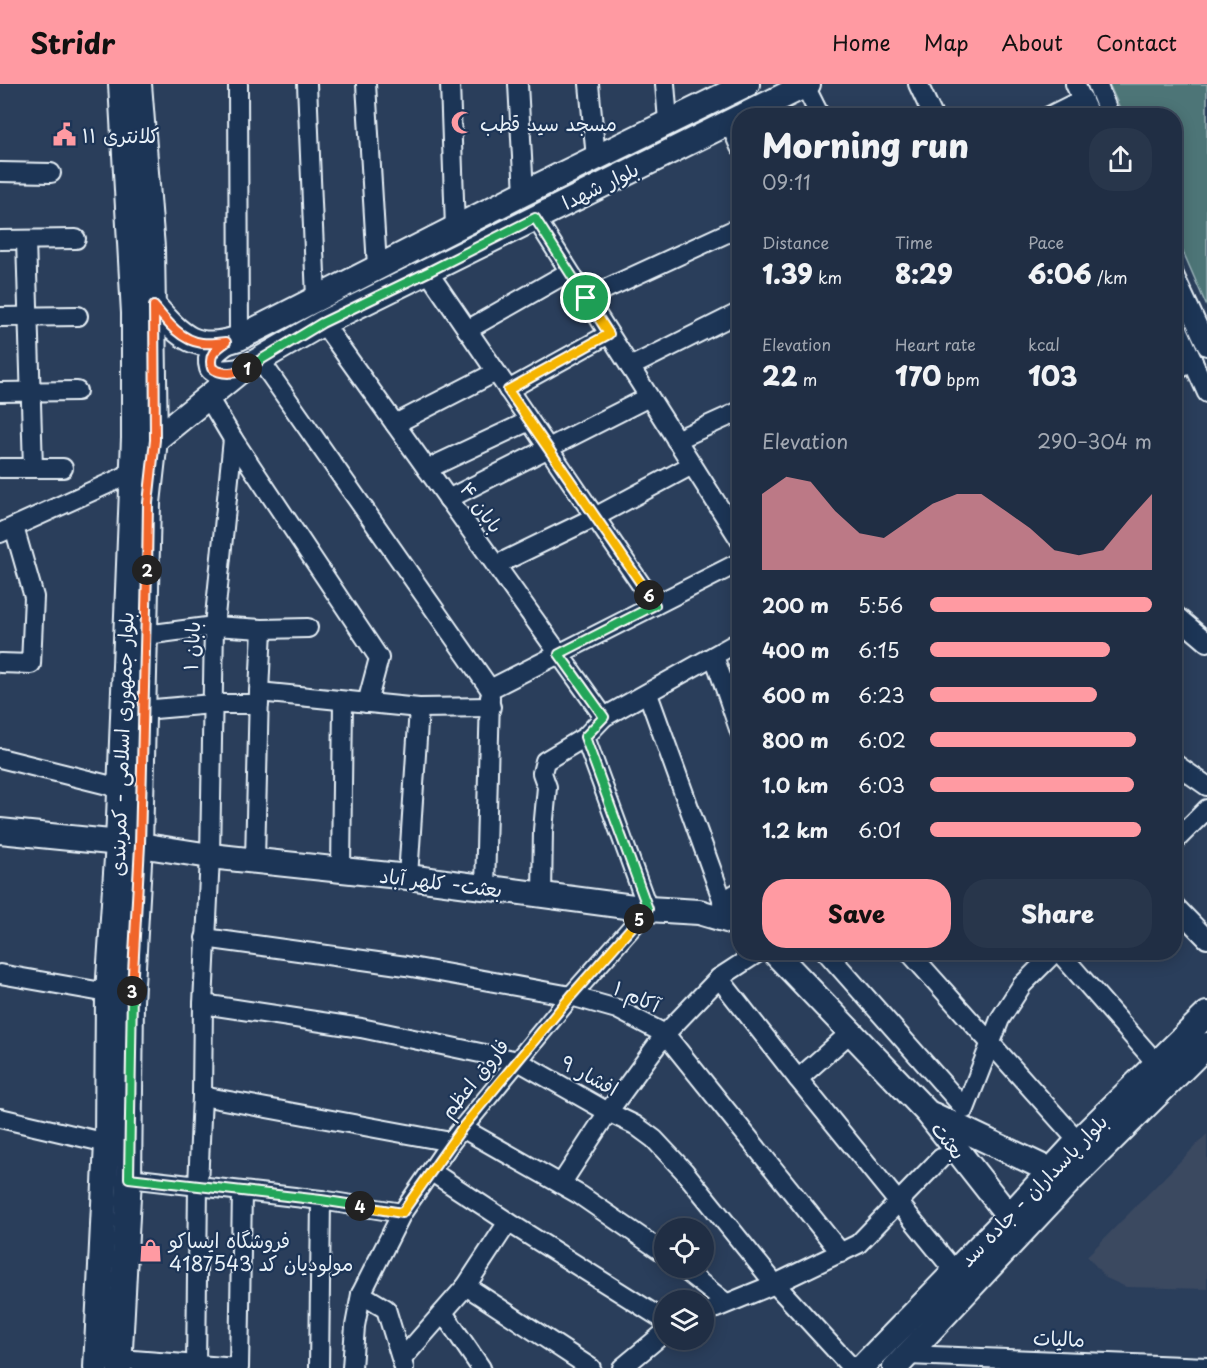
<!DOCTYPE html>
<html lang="en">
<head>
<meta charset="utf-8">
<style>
  body { margin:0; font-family:"Playpen Sans","Playpen Sans Arabic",sans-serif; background:#28364b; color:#f1f3f6; height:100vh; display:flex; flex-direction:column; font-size:22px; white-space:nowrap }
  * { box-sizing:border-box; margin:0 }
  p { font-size:20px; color:#a2a8b2 }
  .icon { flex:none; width:33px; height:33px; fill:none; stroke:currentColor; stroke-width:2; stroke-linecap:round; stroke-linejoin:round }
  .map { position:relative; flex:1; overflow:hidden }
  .details { position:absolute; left:732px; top:24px; width:450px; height:852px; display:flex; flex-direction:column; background:#202e44; border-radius:24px; box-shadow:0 3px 15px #0003,0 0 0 2px #3d4a5d }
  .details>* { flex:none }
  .tools { position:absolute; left:654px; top:1134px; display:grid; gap:12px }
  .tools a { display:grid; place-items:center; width:60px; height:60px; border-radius:50%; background:#202e44; box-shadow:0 3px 15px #0003,0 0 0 2px #3d4a5d; font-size:30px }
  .pin { position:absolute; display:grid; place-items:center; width:51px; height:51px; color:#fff; margin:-26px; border:3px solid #fff; border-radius:50%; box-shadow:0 2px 6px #0007 }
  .km { position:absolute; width:30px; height:30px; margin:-15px; border-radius:50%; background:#222; color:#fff; font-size:16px; line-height:30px; text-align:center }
  .round { display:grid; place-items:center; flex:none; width:63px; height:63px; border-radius:24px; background:#28364b }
  .head { display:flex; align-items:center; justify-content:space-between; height:102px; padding:0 30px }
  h1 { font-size:33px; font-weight:800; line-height:45px }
  .stats { display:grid; grid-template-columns:repeat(3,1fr); gap:9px; height:102px; padding:6px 30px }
  .stats div { display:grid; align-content:center }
  .stats b { font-size:26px; font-weight:800 }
  .stats small { font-size:16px; font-weight:400 }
  .stats p { font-size:16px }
  .chart { height:168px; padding:12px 30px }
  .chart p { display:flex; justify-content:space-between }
  .chart svg { width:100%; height:108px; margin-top:6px; fill:#ff9aa2; opacity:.7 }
  .cta { display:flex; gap:12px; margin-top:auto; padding:12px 30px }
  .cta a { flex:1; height:69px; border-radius:24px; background:#ff9aa2; color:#111; font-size:24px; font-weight:800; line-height:69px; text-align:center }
  .cta a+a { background:#28364b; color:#f1f3f6 }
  ul { padding:0 30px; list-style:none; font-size:20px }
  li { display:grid; grid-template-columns:96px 72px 1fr; align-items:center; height:45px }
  li i { height:15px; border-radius:8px; background:#ff9aa2 }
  header { display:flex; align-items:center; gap:36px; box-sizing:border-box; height:84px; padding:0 30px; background:#ff9aa2; color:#111 }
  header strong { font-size:28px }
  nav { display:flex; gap:33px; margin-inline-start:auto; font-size:21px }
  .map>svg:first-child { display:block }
</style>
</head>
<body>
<header>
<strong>Stridr</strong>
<nav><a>Home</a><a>Map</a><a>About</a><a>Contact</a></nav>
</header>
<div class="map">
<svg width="1207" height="1284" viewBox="0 0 1207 1284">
  <rect width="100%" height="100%" fill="#2a3e5b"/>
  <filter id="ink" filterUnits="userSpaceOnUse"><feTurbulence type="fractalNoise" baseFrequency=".0167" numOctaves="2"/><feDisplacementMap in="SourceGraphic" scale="12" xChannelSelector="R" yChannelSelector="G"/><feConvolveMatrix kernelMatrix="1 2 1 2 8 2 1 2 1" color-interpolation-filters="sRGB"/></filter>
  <g filter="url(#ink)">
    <path fill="#3a4860" d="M1207 1050V1205L1126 1203 1106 1194 1087 1172Z"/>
    <path fill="#4d7477" stroke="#9ab2b8" stroke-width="1.5" d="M1109 0H1207V223L1175 149 1174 32 1123 31Z"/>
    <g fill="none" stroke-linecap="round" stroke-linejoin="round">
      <defs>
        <g id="minor">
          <path d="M238 0 239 254"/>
          <path d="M307 0 316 214"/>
          <path d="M366 0 377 182"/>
          <path d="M450 0 455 144"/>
          <path d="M518 0 524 109"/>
          <path d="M589 0 596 74"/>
          <path d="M665 0 668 37"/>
          <path d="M918 0 933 32"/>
          <path d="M1075 0 1090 32"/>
          <path d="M1097 0 1110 32"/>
          <path d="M805 2 820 32"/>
          <path d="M1049 32 1083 15"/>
          <path d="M729 38 740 63"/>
          <path d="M0 88 51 89"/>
          <path d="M535 133 740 456"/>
          <path d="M0 156 76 155"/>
          <path d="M26 156 33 384"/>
          <path d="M428 188 655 521"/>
          <path d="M1174 191 1207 262"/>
          <path d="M586 214 740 143"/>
          <path d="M0 233 78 232"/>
          <path d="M1174 236 1207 309"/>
          <path d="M323 239 604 633"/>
          <path d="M467 246 569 188"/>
          <path d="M260 276 490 605"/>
          <path d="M630 283 740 228"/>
          <path d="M1174 288 1193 277"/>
          <path d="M508 306 609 250"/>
          <path d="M0 308 77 307"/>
          <path d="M208 313 233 355 379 574 367 619"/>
          <path d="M395 340 496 288"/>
          <path d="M676 356 740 327"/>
          <path d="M0 384H63"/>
          <path d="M427 385 529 337"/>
          <path d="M448 415 649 313"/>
          <path d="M0 449 132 389"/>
          <path d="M496 481 595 433 692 381"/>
          <path d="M1174 530 1207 558"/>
          <path d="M146 551 214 542 262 545 308 544"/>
          <path d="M714 572 740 648"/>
          <path d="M0 579 31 580 34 513 14 443"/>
          <path d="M490 605 740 478"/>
          <path d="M259 608 419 624 491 623"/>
          <path d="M648 610 730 837"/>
          <path d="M143 626 212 620H259"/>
          <path d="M0 674 120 704"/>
          <path d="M1174 679 1207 702"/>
          <path d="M1174 758 1207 725"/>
          <path d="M255 776 259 608 262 545"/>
          <path d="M341 786 343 618"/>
          <path d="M408 793 419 624"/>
          <path d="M485 804 490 613"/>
          <path d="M542 811 543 746 547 703 542 689 545 677 585 653 604 633 740 557"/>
          <path d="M722 818 740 807"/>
          <path d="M1174 821 1207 855"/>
          <path d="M205 854 406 882 571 912 617 925 665 950 841 1169"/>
          <path d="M826 868 965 1025 1000 935 1022 901 1055 868"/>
          <path d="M909 868 1078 1057"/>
          <path d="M1059 868 1157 980"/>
          <path d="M0 890 108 909"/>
          <path d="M719 894 798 995 955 1188"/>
          <path d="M203 920 361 944 518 977 608 1028 635 1041 654 1055 684 1087 775 1200 852 1284"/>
          <path d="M798 995 851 948"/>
          <path d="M202 1012 451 1058"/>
          <path d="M0 1034 107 1059"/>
          <path d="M462 1044 580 1111 664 1169"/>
          <path d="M432 1088 508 1138 664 1236"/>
          <path d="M129 1094 321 1116 402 1129"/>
          <path d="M561 1100 608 1028 665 950 719 894 759 868"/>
          <path d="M682 1184 726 1219"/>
          <path d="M466 1202 591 1284"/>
          <path d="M361 1210 386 1225 404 1284"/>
          <path d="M704 1229 775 1200 858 1160 941 1074"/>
          <path d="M444 1230 481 1284"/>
          <path d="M908 1271 1207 1283"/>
          <path d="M120 1275 237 1284"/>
          <path d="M402 1275 466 1202 508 1138"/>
          <path d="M196 1284 198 1101 202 1012 203 920 210 772 214 542 233 355"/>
          <path d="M239 1284 242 1108"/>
          <path d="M319 1284 321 1116"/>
          <path d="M352 1284 355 1242 361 1210 402 1129 451 1058 571 912 648 825 585 653"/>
          <path d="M622 1284 664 1249"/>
        </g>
        <g id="major">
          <path d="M743 32 808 0"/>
          <path d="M154 222C181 253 196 269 239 254L524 109 747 0"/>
          <path d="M226 258C215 266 208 270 212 284 220 291 230 288 240 287"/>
          <path d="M146 355 155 356 240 287 323 239 740 33"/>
          <path d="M0 747 140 761 210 772 408 793 648 825 699 828 730 837 740 843"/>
          <path d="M774 868 928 1029 1019 1145"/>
          <path d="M933 1031 1051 1087 1062 1096"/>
          <path d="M96 1284 107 1059 108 909 118 759 134 354V229L121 0"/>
          <path d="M119 1284 129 1094 131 918 140 761 148 419 155 356 152 164 139 0"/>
          <path d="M861 1284 1009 1132 1078 1057 1207 930"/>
          <path d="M895 1284 1067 1100 1207 961"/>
        </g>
      </defs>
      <use href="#minor" stroke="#e8f1f8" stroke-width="22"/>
      <use href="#major" stroke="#e8f1f8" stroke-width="28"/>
      <use href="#minor" stroke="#1d3557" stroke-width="18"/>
      <use href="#major" stroke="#1d3557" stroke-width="24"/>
    </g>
  </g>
  <g fill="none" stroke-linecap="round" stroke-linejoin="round" filter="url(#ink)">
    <defs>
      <path id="split-1" d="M247 284 322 239 428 188 535 134 586 214"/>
      <path id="split-2" d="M147 486 148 419 155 356 154 222C166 237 181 257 202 259 209 260 218 259 226 258 216 266 208 270 212 284 221 291 237 290 247 284"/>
      <path id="split-3" d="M132 907 140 761 147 486"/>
      <path id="split-4" d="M132 907 129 1094 321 1116 360 1122"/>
      <path id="split-5" d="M360 1122 402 1129 462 1044 571 912 639 835"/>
      <path id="split-6" d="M639 835 648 825 585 653 604 633 559 570 655 521 649 511"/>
      <path id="split-7" d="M586 214 609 250 508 306 649 511"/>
    </defs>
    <use href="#split-1" stroke="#fff" stroke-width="12"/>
    <use href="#split-2" stroke="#fff" stroke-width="12"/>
    <use href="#split-3" stroke="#fff" stroke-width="12"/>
    <use href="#split-4" stroke="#fff" stroke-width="12"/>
    <use href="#split-5" stroke="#fff" stroke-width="12"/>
    <use href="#split-6" stroke="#fff" stroke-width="12"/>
    <use href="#split-7" stroke="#fff" stroke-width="12"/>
    <use href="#split-1" stroke="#22a559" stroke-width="8"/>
    <use href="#split-2" stroke="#f0652b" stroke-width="8"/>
    <use href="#split-3" stroke="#f0652b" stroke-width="8"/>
    <use href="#split-4" stroke="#22a559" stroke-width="8"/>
    <use href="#split-5" stroke="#f5b400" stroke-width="8"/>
    <use href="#split-6" stroke="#22a559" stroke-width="8"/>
    <use href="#split-7" stroke="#f5b400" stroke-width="8"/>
  </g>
  <defs>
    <symbol id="mosque-bare" viewBox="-9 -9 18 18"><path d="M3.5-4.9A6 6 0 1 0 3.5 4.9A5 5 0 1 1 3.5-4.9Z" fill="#ff9aa2" stroke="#1d3557" stroke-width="2.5" paint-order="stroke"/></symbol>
    <symbol id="civic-bare" viewBox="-9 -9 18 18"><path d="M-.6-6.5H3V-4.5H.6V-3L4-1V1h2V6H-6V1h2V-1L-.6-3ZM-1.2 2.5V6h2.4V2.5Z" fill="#ff9aa2" stroke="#1d3557" stroke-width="2.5" paint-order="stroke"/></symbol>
    <symbol id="shop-bare" viewBox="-9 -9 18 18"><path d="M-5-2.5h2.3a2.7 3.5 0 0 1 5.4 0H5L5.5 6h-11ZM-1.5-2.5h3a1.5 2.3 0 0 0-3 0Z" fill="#ff9aa2" stroke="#1d3557" stroke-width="2.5" paint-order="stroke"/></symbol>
  </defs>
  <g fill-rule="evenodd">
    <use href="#mosque-bare" x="446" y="22" width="33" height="33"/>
    <use href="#civic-bare" x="48" y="34" width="33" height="33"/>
    <use href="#shop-bare" x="134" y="1150" width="33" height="33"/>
  </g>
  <g text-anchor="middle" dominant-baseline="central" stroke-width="4.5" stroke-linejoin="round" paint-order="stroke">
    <g font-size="20" fill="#e8f1f8" stroke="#1d3557" text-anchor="start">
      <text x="480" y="39">مسجد سید قطب</text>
      <text x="82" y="51">کلانتری ۱۱</text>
      <text x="169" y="1156">فروشگاە ایساکو<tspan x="169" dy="23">مولودیان کد 4187543</tspan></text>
    </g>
    <g font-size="20" fill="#e8f1f8" stroke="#1d3557">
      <text transform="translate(600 101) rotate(-26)">بلوار شهدا</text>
      <text transform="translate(482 423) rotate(54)">بابان ۴</text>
      <text transform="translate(191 562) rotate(-87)">بابان ۱</text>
      <text transform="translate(121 660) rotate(-88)">بلوار جمهوری اسلامی - کمربندی</text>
      <text transform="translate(441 798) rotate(7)">بعثت- کلهر آباد</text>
      <text transform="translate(637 912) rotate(24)">آکام ۱</text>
      <text transform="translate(590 991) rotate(29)">افشار ۹</text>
      <text transform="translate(474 994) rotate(-51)">فاروق اعظم</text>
      <text transform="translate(949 1056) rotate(52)">بعثت</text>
      <text transform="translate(1033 1106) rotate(-46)">بلوار پاسداران - جاده سد</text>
      <text transform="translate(1059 1254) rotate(2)">مالیات</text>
    </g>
  </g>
</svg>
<div class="tools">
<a><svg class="icon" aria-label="locate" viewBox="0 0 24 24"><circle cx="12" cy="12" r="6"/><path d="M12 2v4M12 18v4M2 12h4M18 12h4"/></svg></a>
<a><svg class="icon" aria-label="layers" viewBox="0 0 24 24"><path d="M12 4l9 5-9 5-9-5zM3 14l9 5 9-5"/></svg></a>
</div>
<div class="pin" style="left:586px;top:214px;background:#1e9e55"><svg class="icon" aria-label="arrive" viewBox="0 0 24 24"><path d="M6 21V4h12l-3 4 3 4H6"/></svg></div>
<b class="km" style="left:247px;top:284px">1</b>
<b class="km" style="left:147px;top:486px">2</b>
<b class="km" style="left:132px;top:907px">3</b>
<b class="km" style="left:360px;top:1122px">4</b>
<b class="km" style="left:639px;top:835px">5</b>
<b class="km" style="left:649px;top:511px">6</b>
<section class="details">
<div class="head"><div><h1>Morning run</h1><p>09:11</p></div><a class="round"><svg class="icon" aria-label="share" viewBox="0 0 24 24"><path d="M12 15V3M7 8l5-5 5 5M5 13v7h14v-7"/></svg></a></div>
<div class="stats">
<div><p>Distance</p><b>1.39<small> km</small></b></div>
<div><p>Time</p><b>8:29</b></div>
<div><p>Pace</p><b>6:06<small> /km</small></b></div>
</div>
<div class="stats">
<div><p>Elevation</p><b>22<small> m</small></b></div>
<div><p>Heart rate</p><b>170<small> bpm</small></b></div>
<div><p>kcal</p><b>103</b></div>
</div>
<div class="chart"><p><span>Elevation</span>290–304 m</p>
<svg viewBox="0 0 160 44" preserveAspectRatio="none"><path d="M0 44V13L10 6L20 8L30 20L40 29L50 31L60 24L70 17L80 13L90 13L100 20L110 27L120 36L130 38L140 36L150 24L160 13V44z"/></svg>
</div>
<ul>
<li><b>200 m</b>5:56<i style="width:100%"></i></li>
<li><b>400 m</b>6:15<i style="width:81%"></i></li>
<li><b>600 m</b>6:23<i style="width:75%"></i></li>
<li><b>800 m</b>6:02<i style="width:93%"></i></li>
<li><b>1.0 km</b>6:03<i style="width:92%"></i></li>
<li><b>1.2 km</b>6:01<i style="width:95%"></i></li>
</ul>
<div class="cta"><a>Save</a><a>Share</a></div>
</section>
</div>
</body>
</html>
